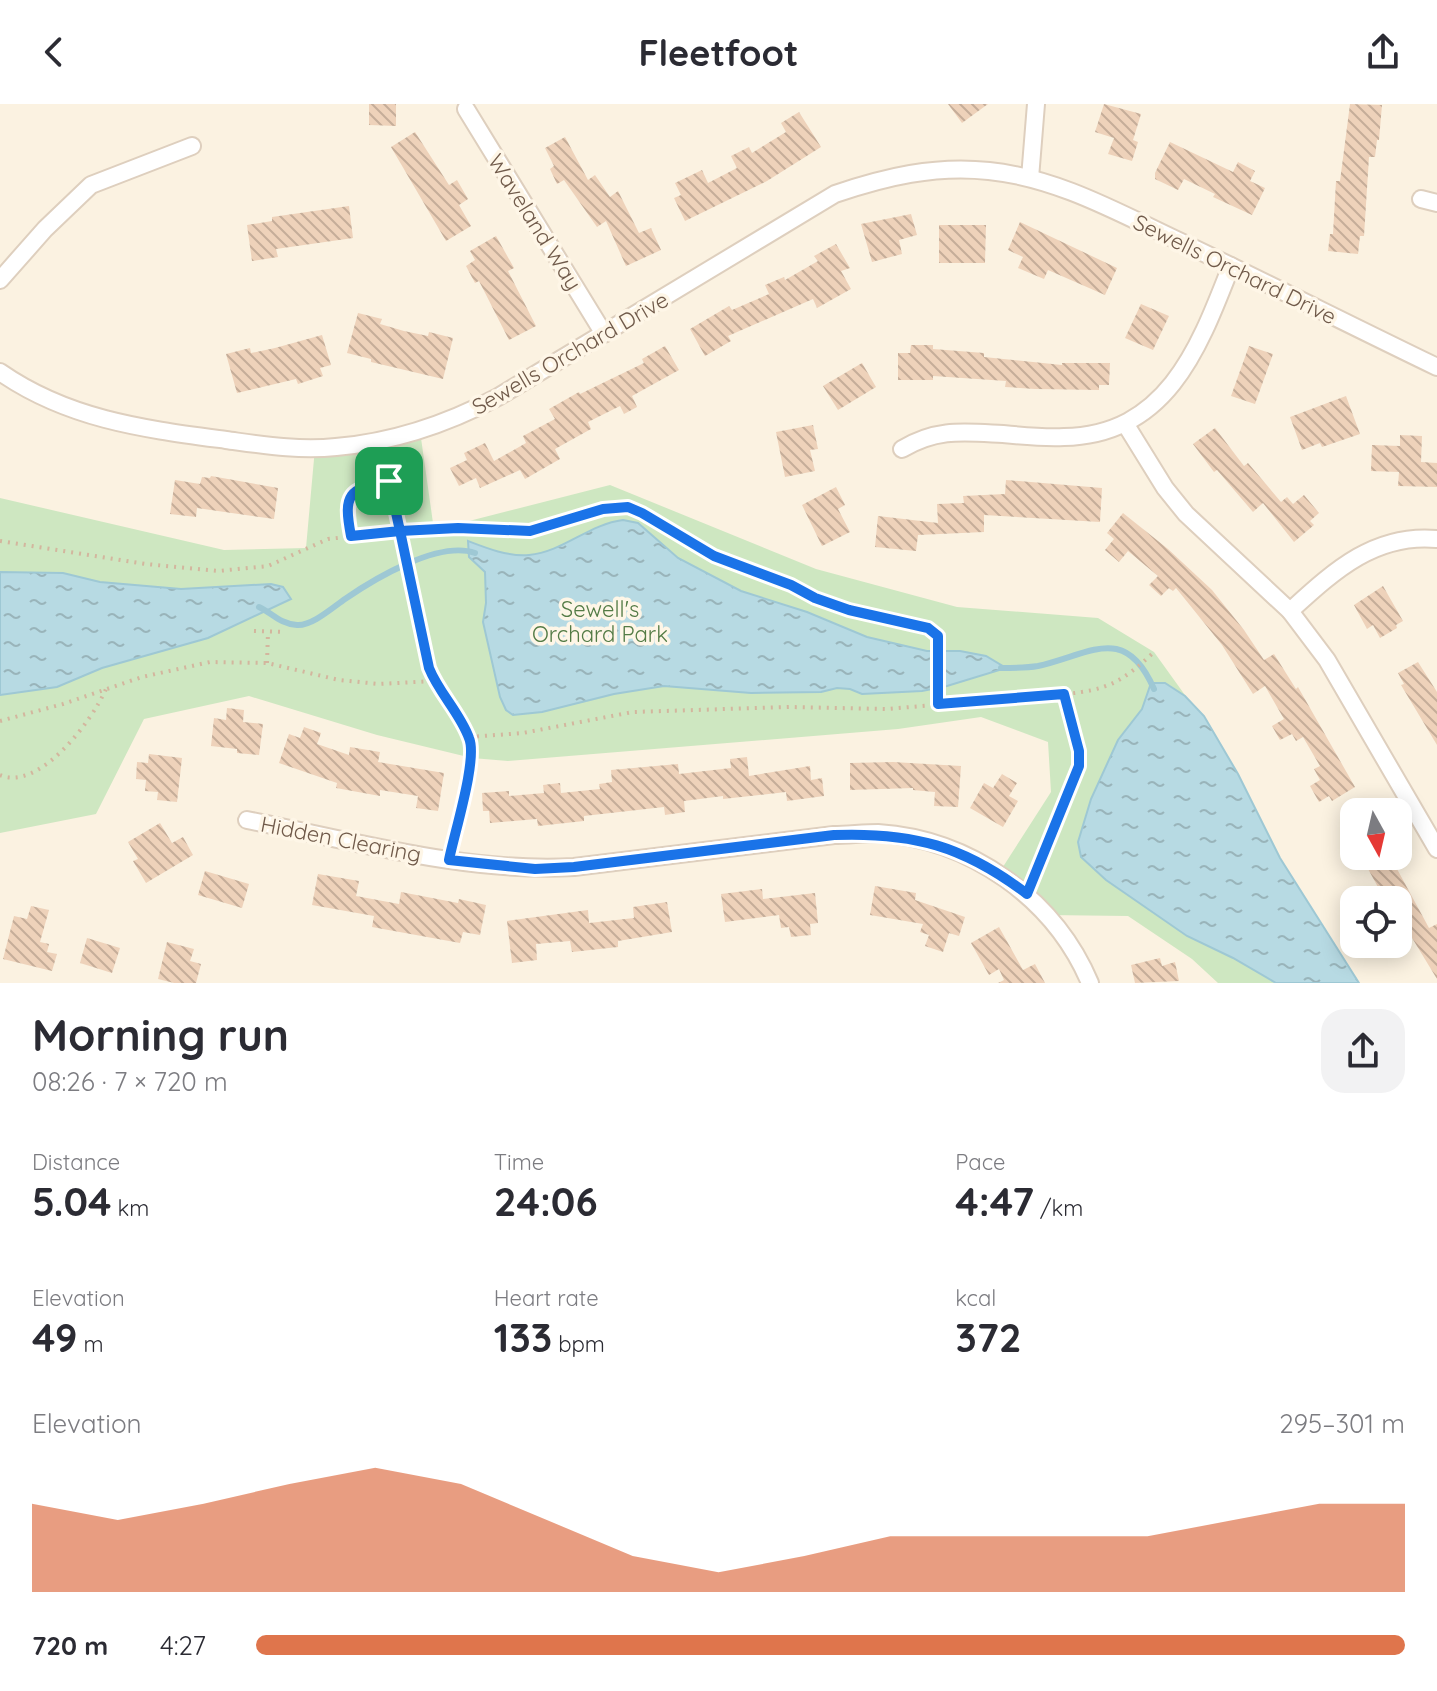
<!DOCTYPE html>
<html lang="en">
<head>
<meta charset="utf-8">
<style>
  body { margin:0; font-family:Quicksand,sans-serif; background:#f2f2f3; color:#2b2b33; height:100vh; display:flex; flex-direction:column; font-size:30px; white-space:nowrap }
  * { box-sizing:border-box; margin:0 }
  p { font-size:26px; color:#7c7c81 }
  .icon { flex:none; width:44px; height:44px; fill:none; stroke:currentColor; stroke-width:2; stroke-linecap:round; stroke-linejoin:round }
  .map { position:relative; height:879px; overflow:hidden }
  .sheet { display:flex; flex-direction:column; background:#fff; flex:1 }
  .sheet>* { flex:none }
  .needle { width:52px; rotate:172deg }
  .fabs { position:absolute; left:1340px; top:694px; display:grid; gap:16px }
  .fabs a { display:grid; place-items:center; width:72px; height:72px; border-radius:16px; background:#fff; box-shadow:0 4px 20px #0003; font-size:40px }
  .pin { position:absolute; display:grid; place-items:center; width:68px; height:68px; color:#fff; margin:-34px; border-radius:16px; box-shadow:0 4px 12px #0006 }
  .round { display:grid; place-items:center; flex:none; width:84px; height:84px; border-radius:24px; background:#f2f2f3 }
  .summary { display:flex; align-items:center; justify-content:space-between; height:136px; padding:0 32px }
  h1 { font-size:44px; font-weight:700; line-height:60px }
  .figures { display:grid; grid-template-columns:repeat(3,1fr); gap:12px; height:136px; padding:8px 32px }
  .figures div { display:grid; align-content:center }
  .figures b { font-size:40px; font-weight:700 }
  .figures small { font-size:22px; font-weight:400 }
  .figures p { font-size:22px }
  .chart { height:224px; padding:16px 32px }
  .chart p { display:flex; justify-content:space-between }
  .chart svg { width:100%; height:144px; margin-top:8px; fill:#df754c; opacity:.7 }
  ul { padding:0 32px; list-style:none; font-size:26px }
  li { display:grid; grid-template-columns:128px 96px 1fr; align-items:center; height:60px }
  li i { height:20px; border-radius:10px; background:#df754c }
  header { display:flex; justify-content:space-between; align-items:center; height:104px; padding:0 32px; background:#fff; font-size:36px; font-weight:700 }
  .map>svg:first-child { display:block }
</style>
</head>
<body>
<header><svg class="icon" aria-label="back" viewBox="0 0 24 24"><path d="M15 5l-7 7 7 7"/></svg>Fleetfoot<svg class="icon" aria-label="share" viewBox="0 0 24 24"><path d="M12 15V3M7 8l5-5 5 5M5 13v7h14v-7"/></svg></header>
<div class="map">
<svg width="1437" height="879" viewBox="0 0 1437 879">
  <defs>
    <pattern id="water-ripples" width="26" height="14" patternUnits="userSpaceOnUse" patternTransform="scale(2)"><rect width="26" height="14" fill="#b7dae3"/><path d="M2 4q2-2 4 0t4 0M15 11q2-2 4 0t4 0" fill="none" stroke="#99b4ba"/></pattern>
    <pattern id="building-back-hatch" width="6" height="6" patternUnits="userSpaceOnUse" patternTransform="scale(2)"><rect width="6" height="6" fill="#eed2ba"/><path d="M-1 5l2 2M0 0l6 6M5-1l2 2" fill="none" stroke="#c5ad99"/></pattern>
  </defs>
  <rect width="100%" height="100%" fill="#fbf2e1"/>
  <path fill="#cee7c1" d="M420 327 434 426 610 381 816 465 957 503 1098 514 1154 548 1223 644 1280 754 1355 879H1218L1192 855 1128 812 1047 811 999 769 1051 688 1048 638 981 613 898 625 508 657 472 654 377 631 249 592 144 615 96 710 0 729V394L224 446 306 444 315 344Z"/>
  <g fill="url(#water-ripples)" stroke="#9ec8d4" stroke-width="2">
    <path d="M623 416 638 419 678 454 741 487 807 508 867 533 927 547H960L986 552 1006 564 947 582 922 587 862 590 850 585 837 584 821 588 751 589 664 582 614 590 542 608 513 611 506 606 500 593 483 518 486 499 485 468 469 453 468 437C486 444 509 453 529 451 563 448 589 420 623 416Z"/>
    <path d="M0 468 63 469 100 478 181 485 271 480 283 483 291 495 208 534 102 564 57 583 0 591Z"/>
    <path d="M1151 579H1165L1185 592 1204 612 1238 670 1280 754 1359 879H1276L1233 854 1187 832 1106 776 1081 753 1078 738 1091 695 1118 636 1142 605Z"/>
  </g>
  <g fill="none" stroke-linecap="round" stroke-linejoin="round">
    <g stroke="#9ec8d4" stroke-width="6">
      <path d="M259 503C272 509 280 520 297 521 312 522 332 504 345 495 374 475 439 436 475 449"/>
      <path d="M1001 564C1013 564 1026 564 1038 562 1091 550 1125 519 1154 585"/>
    </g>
  </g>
  <g fill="url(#building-back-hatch)">
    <path d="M369 0H396V22L369 21Z"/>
    <path d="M948 0H988L962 19Z"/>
    <path d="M1104 0 1141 10 1133 36 1138 38 1132 57 1108 50 1114 34 1095 28Z"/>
    <path d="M1350 0 1382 1 1379 36H1377L1375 53H1369L1364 132H1360L1358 150 1328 147 1330 130H1333L1336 77H1340Z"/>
    <path d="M799 8 821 43 767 77 685 117 674 94 681 91 675 79 702 66 708 79 737 64 731 52 749 43 752 49 786 28 781 19Z"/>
    <path d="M415 28 449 81 457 76 468 95 459 101 471 122 446 137 391 43Z"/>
    <path d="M565 33 588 76 595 71 610 93 618 87 639 129 651 124 661 146 626 162 606 117 597 123 564 76 557 80 550 65 554 62 545 44Z"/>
    <path d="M1170 38 1233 68 1238 58 1255 67 1250 77 1265 84 1252 111 1213 93 1215 90 1184 75 1178 86 1155 75V69Z"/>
    <path d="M349 102 353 134 276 145 278 153 252 157 247 121 272 117V113Z"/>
    <path d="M911 110 917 131 899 136 902 150 872 158 861 120Z"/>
    <path d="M1020 118 1117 164 1105 191 1048 166 1044 175 1018 164 1023 153 1008 146Z"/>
    <path d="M939 121H986L985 159H939Z"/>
    <path d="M496 132 514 164 508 167 536 222 509 236 479 177 475 179 466 162 475 156 470 147Z"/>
    <path d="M836 140 850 164 841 167 851 185 817 204 813 195 728 232 731 237 705 252 690 225 729 202 732 206 769 190 765 181 784 173 785 176 818 157 814 152Z"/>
    <path d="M1141 200 1169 212 1153 246 1125 234Z"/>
    <path d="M358 209 382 215 380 220 404 227 428 232 429 228 453 234 443 275 371 258V255L347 249Z"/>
    <path d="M322 231 331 261 320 264 323 272 298 280 296 275 237 289 226 250 250 244 251 249 275 244Z"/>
    <path d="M911 241H933V245L984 249V253L1062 261V259H1110L1109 281H1099V286L1035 285 1005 283 1006 277 933 272V276H898V249H910Z"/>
    <path d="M665 242 679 266 632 292 637 303 624 310 620 302 588 318 591 325 555 345 560 355 525 375 520 366 480 384 476 374 459 382 450 364 467 356 464 349 485 339 494 357 526 339 523 332 555 315 549 305 579 288 580 290 644 259 642 255Z"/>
    <path d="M1249 242 1273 250 1255 300 1231 292Z"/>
    <path d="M862 259 876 283 838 306 823 282Z"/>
    <path d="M1346 292 1360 330 1322 343 1320 339 1302 346 1290 313Z"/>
    <path d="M813 321 818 345 810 346 815 367 785 373 776 328Z"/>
    <path d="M1215 324 1244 362 1248 359 1281 398 1287 393 1293 400 1304 391 1319 409 1310 417 1314 421 1294 438 1263 399 1253 408 1217 366 1214 368 1193 340Z"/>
    <path d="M1400 331 1422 332 1421 358 1437 359V383L1398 382 1399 368 1371 367 1372 341 1400 342Z"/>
    <path d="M211 372 278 384 274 415 197 404 196 413 170 410 175 376 200 380 202 373 210 374Z"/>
    <path d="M1006 376 1102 384 1100 418 984 411V428L918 431 916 447 875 443 878 412 938 419 937 400 964 399 963 392 1005 390Z"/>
    <path d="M836 383 845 401 838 405 850 428 822 442 802 401Z"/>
    <path d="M1123 409 1168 445 1212 486 1244 526 1264 556 1274 550 1296 585 1298 583 1355 683 1332 697 1329 692 1319 698 1310 682 1320 676 1314 665 1320 662 1303 633 1296 637 1292 630 1280 636 1272 622 1284 615 1265 582 1253 590 1222 541 1176 484 1173 487 1169 484 1161 492 1149 481 1158 472 1128 447 1119 458 1105 446 1114 435 1107 429Z"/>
    <path d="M1383 482 1403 517 1396 521 1397 524 1380 534 1373 521 1367 525 1354 501Z"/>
    <path d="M1418 558 1437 588V641L1401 581 1404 580 1398 569Z"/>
    <path d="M227 604 244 606 243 618 263 620 259 651 237 649V645L211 642 214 614 226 616Z"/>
    <path d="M304 623 321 629 317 640 349 651 350 643 380 648 378 658 444 669 438 707 416 704 418 692 380 686V692L336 684 337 679 279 659 289 630 300 634Z"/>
    <path d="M149 650 182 654 177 698 157 696 158 688 145 687 146 676 136 675 137 658 148 659Z"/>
    <path d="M747 653 749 672 810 662 811 676 822 674 824 692 787 697 786 688 723 695V692L684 697 685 708 665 711 664 703 584 712V717L538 722 537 715 490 719 489 707H483L482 689 509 687V692L544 689 543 681 560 679 561 689 600 685 599 680 612 678 611 666 678 660 679 670 731 664 730 655Z"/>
    <path d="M893 658 961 662 958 703 934 702 935 688 913 686V684L850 686V659Z"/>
    <path d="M1002 670 1017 679 1009 692 1018 697 1003 723 970 704 984 679 993 684Z"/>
    <path d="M160 719 172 739 183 733 193 751 146 779 133 757 138 755 128 738Z"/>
    <path d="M1361 752H1390L1429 824 1437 820V875L1406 824 1398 828V796H1385Z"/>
    <path d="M205 767 249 780 242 804 198 791Z"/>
    <path d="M318 770 359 777 356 792 399 800 401 788 458 799 459 795 486 801 480 831 463 828 460 839 372 823 374 812 312 801Z"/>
    <path d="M875 782 916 789 915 796 965 813 959 832 949 829 943 848 925 842 929 831 920 828 923 820 870 811Z"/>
    <path d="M762 785 763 795 815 789 818 819 810 820 811 831 791 833 789 823 781 824 779 811 725 818 721 790Z"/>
    <path d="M667 798 672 828 618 837V843L572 848 570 837 536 840 537 856 512 859 507 817 588 806 589 819 634 814 633 803Z"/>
    <path d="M31 802 49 806 40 838 49 840 47 848 57 850 52 867 3 855 14 812 27 815Z"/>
    <path d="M999 823 1023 866 1035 860 1045 879H998L1004 876 999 865 989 871 971 839Z"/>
    <path d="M87 834 120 844 112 869 80 859Z"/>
    <path d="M167 838 194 845 190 857 201 860 196 879H174L158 875Z"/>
    <path d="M1160 854 1162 862 1175 858 1179 877 1135 879 1131 861Z"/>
  </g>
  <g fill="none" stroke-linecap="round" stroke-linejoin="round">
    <defs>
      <g id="minor">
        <path d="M466 5 604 230"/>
        <path d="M1030 74 1036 0"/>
        <path d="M1421 95 1437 99"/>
        <path d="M0 176 45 125 91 81 192 42"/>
        <path d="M0 268C69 316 145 325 226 336 263 341 299 347 336 343 394 338 447 320 498 293L835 90C885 73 935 61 989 67 1058 74 1119 109 1181 138 1267 179 1352 222 1437 263"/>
        <path d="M1126 321 1165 384 1186 410 1290 507 1327 556 1437 745"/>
        <path d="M902 345C937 324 964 328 1003 330 1023 332 1044 334 1064 333 1167 331 1199 244 1231 162"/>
        <path d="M1290 507C1333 468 1374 429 1437 435"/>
        <path d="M247 716C354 737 464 769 574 763L834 731C848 731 863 729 878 729 970 735 1054 794 1090 879"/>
      </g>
    </defs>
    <use href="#minor" stroke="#decfbe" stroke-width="20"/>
    <g stroke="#d3b69e" stroke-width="4" stroke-dasharray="2 6" stroke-linecap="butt">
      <path d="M384 353 425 552 434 577 469 633 472 654 452 742"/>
      <path d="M351 432C343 390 348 385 389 377"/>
      <path d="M0 437 146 460 218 467 268 462 328 435 400 427 458 424 530 427 545 425 603 405 628 403 642 409 714 452 791 481 815 494 849 506 935 527 938 532V600"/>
      <path d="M254 527 285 528"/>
      <path d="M267 559 268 528"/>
      <path d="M1065 590C1108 586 1122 578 1154 548"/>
      <path d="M0 617 63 600 142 573 210 558 267 559 339 576 379 580 434 577"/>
      <path d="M469 633 523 629 633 608 789 603 887 605 1064 590 1079 647V662L1033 779"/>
      <path d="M0 671C39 688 92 617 106 585"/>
    </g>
    <use href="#minor" stroke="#fff" stroke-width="16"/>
  </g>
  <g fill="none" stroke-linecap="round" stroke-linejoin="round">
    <defs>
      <path id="route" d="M389 377C348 385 343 390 351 432L400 427 429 564C439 589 460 609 469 634 478 655 454 730 449 756L535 765 574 763 834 731C913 728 964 742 1027 790L1079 662V647L1064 590 938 600V532L928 524 849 506 815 494 791 481 714 452 642 409 628 403 603 405 530 427 458 424 400 427 389 377"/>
    </defs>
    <use href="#route" stroke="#fff" stroke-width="16"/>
    <use href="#route" stroke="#1a73e8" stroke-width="10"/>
  </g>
  <g text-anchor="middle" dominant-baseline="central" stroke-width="7" stroke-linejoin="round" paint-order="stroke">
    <g font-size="22" fill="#705a4a" stroke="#fef6e7">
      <text transform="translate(535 118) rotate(58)">Waveland Way</text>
      <text transform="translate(1235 165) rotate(26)">Sewells Orchard Drive</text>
      <text transform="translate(570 249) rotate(-30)">Sewells Orchard Drive</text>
      <text transform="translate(341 735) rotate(11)">Hidden Clearing</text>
    </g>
    <g font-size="22" fill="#537b45" stroke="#fef6e7">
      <text x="600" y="505">Sewell's<tspan x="600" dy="25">Orchard Park</tspan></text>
    </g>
  </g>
</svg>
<div class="fabs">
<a><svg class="needle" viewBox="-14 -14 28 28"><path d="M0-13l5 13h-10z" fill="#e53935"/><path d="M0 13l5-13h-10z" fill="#7c7c81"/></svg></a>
<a><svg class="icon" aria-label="locate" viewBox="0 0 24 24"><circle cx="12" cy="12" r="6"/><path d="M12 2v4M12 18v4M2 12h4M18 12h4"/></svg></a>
</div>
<div class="pin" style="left:389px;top:377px;background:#1e9e55"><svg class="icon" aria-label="arrive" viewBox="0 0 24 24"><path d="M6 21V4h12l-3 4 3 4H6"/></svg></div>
</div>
<section class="sheet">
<div class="summary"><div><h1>Morning run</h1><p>08:26 · 7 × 720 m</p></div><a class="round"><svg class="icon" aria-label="share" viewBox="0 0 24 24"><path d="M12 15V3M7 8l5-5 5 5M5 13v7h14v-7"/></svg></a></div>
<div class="figures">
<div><p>Distance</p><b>5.04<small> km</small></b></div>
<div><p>Time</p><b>24:06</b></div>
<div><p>Pace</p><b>4:47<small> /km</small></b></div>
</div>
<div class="figures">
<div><p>Elevation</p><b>49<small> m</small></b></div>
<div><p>Heart rate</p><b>133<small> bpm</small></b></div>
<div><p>kcal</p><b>372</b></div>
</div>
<div class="chart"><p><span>Elevation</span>295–301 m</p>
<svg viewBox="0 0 160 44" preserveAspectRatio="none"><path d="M0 44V17L10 22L20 17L30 11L40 6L50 11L60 22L70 33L80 38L90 33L100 27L110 27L120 27L130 27L140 22L150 17L160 17V44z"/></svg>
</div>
<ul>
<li><b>720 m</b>4:27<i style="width:100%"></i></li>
</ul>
</section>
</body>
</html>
